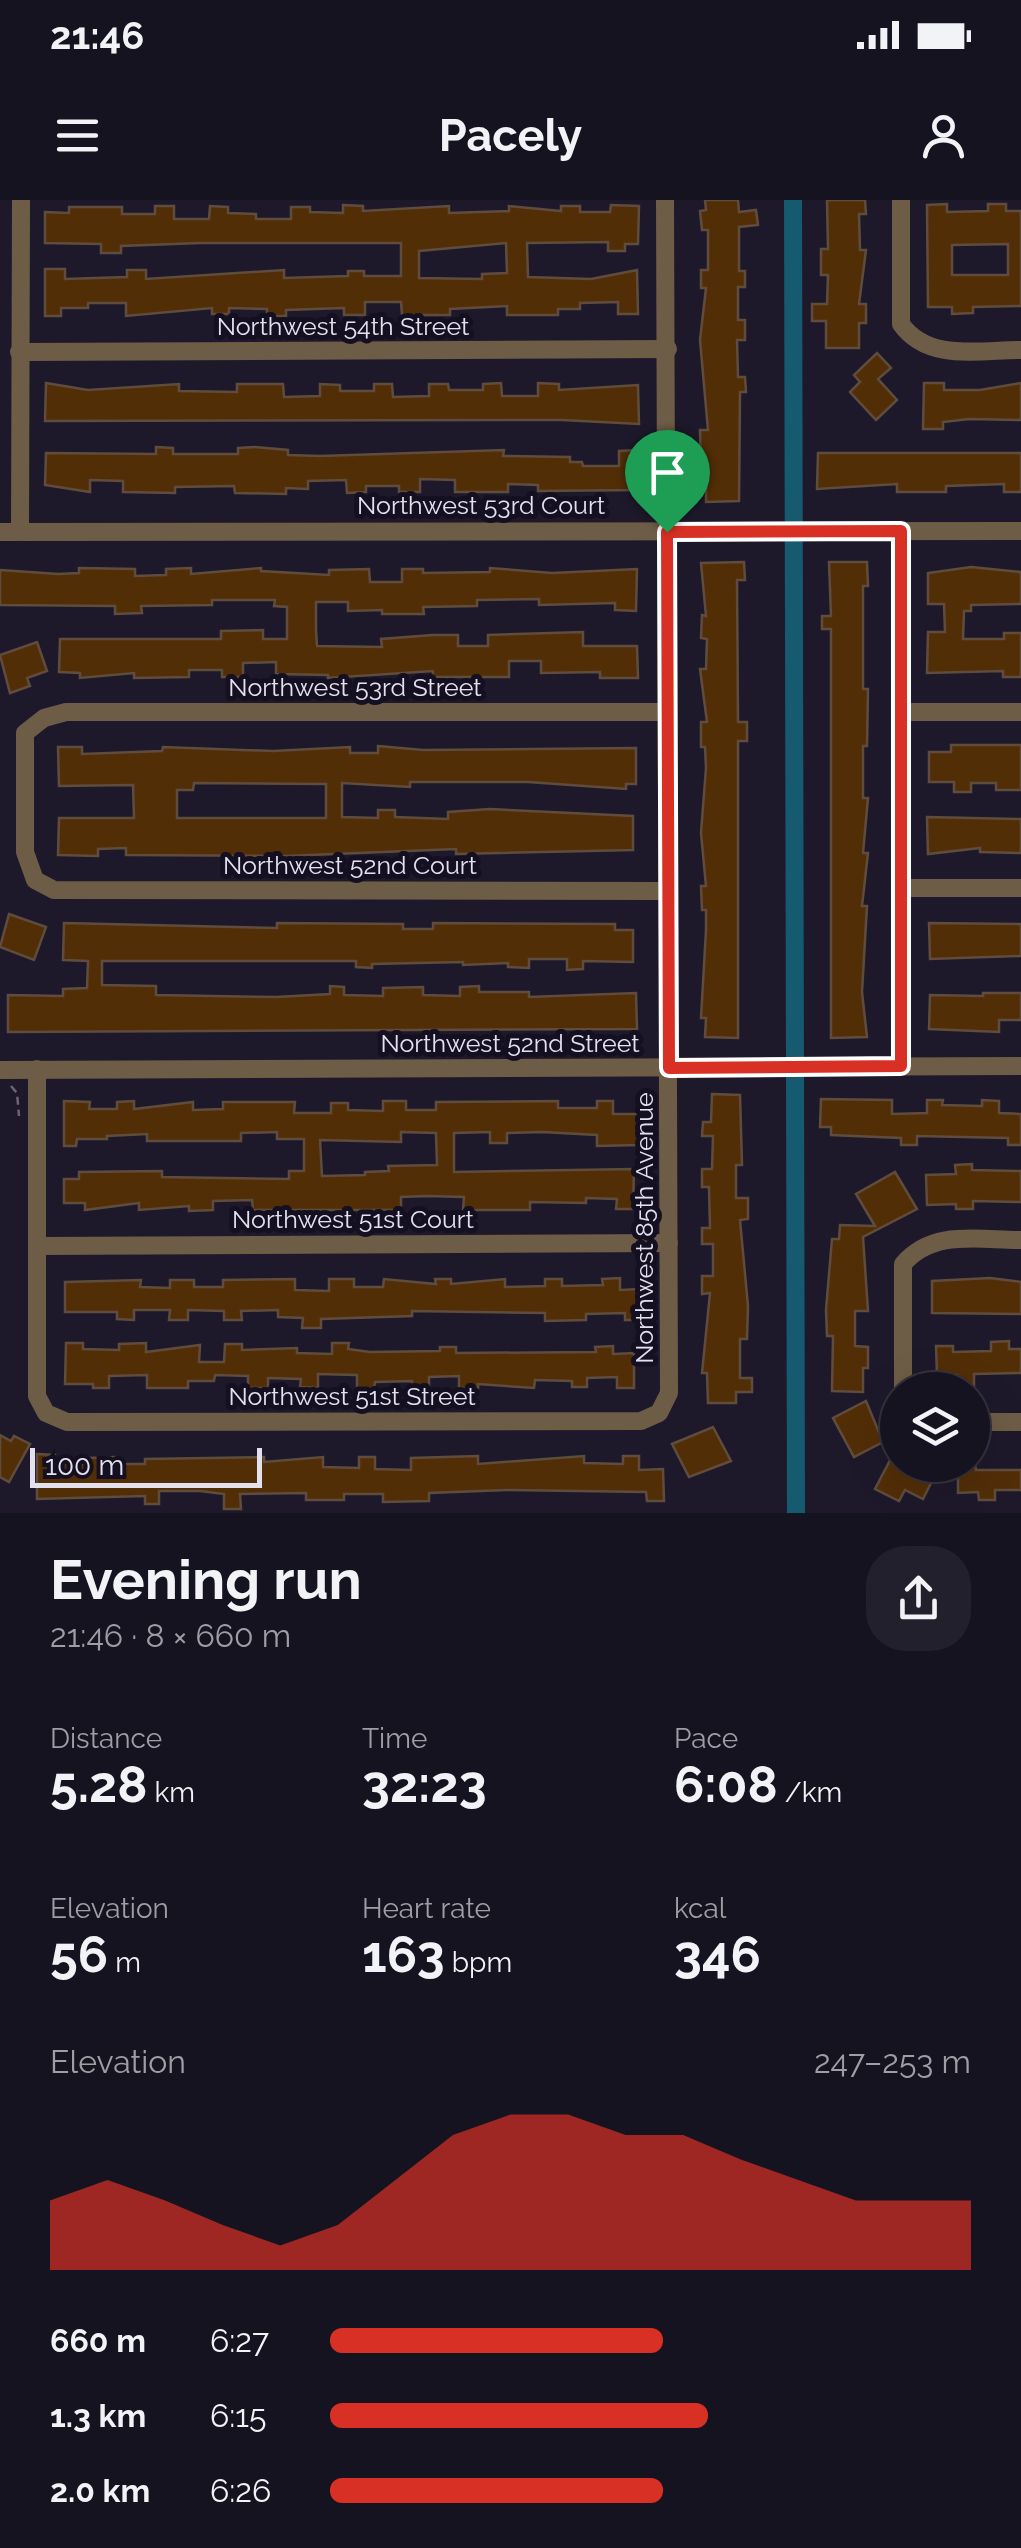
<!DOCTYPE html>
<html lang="en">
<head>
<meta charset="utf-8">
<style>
  body { margin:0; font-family:Raleway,sans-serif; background:#23202d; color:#f1f3f6; height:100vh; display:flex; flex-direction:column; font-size:38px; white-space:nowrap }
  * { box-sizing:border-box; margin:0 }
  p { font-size:32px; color:#9e9ea5 }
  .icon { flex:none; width:55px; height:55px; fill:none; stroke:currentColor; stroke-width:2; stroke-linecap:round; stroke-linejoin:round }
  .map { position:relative; height:1313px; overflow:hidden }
  .sheet { display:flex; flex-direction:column; background:#161320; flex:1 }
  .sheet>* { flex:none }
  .tools { position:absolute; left:880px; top:1172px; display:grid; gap:20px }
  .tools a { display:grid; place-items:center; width:110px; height:110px; border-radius:50%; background:#161320; box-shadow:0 10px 40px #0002,0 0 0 2px #35323e; font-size:50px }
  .scale { position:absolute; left:30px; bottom:25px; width:232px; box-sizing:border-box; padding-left:10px; border:5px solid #e3e1ee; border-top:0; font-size:28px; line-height:35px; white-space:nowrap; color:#e3e1ee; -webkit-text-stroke:8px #141021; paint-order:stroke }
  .pin { position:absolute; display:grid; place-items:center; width:85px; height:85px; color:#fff; margin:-102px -42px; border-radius:50% 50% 50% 0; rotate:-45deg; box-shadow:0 0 10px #0007 }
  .pin .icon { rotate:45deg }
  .round { display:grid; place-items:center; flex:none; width:105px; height:105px; border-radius:40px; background:#23202d }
  .overview { display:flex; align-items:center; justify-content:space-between; height:170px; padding:0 50px }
  h1 { font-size:55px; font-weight:700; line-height:75px }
  .stats { display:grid; grid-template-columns:repeat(3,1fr); gap:15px; height:170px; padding:10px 50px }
  .stats div { display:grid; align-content:center }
  .stats b { font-size:50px; font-weight:700 }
  .stats small { font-size:28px; font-weight:400 }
  .stats p { font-size:28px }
  .chart { height:280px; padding:20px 50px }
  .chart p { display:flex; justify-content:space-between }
  .chart svg { width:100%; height:180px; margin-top:10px; fill:#d93025; opacity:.7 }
  ul { padding:0 50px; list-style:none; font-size:32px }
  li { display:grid; grid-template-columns:160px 120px 1fr; align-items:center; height:75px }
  li i { height:25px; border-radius:12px; background:#d93025 }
  .status { display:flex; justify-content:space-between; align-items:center; height:70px; padding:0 50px; background:#161320; direction:ltr }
  .status svg { height:28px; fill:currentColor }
  header { display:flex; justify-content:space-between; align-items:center; height:130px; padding:0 50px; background:#161320; font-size:45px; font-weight:700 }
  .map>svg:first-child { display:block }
</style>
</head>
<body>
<div class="status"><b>21:46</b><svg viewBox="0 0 49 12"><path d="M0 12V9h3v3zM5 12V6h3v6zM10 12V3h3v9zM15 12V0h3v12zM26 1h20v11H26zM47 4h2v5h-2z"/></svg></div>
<header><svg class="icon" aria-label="menu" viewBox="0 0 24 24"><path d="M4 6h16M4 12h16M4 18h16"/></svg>Pacely<svg class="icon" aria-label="person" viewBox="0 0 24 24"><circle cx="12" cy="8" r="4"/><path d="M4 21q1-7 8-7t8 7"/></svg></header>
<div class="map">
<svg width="1021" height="1313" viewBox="0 0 1021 1313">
  <rect width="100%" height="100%" fill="#1d192b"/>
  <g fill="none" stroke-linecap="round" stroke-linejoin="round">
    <path stroke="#165a6f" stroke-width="18" d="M793 0 796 1313"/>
  </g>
  <g fill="#522e07" stroke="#5f4c3d" stroke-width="2.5" fill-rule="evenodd">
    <path d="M705 0H738L739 12 756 10 758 25 739 27V71H745V87H738V120H745V140H737L738 177H745L746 192H740L739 301 706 302V275H701L700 230H708L700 140 706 88H701V70H708V30H702L700 11 706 10Z"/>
    <path d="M827 0H865L866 14H859L860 50H866L859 104H866V123H859V148H826V121H812V104H827L828 75H821V49H828Z"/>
    <path d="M947 4V12L988 11V4H1006V11H1021V106L973 107V113L952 114V107H928L927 5ZM1008 44V75H952V45Z"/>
    <path d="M343 5 363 6V11L449 6V13L509 11V6L561 11V6H580V12H610L611 5 639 6 638 44H625V51H608V42L527 43 528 77 591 79 637 70 638 114H618V102L580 103V109H558V115H507V106L450 109V115H402L401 102H365V115H344V108L286 110V116H267V109L229 108V114H212V108L126 116V103H88V108H61V116H45V69H65V79L127 77V70H146V79L284 70V78L348 76V71H364V76H401V43H200L121 46V53H101V44L45 43V12L69 13V7H122V14H155V6H174V19H209L210 6 228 7V13L256 14V19H291V7H310V12L343 13ZM506 43 507 73 482 74V79L419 78V51Z"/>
    <path d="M877 153 891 168 878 179 897 200 876 220 850 192 860 182 854 175Z"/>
    <path d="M46 183 88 190 179 184V191L237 192V184H283L284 197 320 196V184L340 185V191H374V184H392L393 197 429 196V184H448L449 190H483V184L501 183 502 196H538V183L559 184V190L638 185 639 224 562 220 45 221Z"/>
    <path d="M924 183H944V190H980L1021 183V220L969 219 943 222V229H923Z"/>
    <path d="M156 247 173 248V254H238V248L255 247 288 250V255L320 256 504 250 503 256 570 257V262H582L583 266H619V251L638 250 639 290 538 291V285L508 284V292H455V280L420 279V292H399V286H366V292L347 293 346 280 308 281V289L286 288V294L235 293 234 286 175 287V293L123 292V281L90 280V292L45 285 46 253 156 254Z"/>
    <path d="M818 253H1021V292H1004V284L946 286V292H897V284L817 289Z"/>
    <path d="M744 362 745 380H737L738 522H747V541H738V838L705 837 706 818H701L706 730V710H702L701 686H706L701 633 706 568 705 547H701V522H707L700 469H706L707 439 701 438 702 415 706 416 701 363Z"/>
    <path d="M829 362H867L868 386H863V489H868L867 546H863V598H868L863 653H868L862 706H867L862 792 867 837 831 838V429H822V416H831Z"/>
    <path d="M971 367 1021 372V404L971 405V411H964L963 439H1004V433H1021V477H1003V471L927 473 928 432H945L944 404H928V373Z"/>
    <path d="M79 368 135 369V376L166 375V369L191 368V374L261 368V371L329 375V370L369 369 370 382H402V369H423V373L490 372V368L552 373 637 369 636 411 615 410V403L539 405V399L477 400V406L423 407 424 414H382V410L348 411V402H316V430L317 446 382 447 381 439 433 435H458V446H488V435L583 432V446H637L638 478H600V472L541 473V461H509V477H433V471L328 478V475L276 474V462L243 463V477H222V470H189V477L134 478V473L80 478V473L59 472 60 439H221V431L263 430V439H287V407L274 406 275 400H212V405L141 406 142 413 115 414V406L0 405V370L58 374 79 373Z"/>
    <path d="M37 442 47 471 27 478 30 486 10 493 0 455Z"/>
    <path d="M951 545H1021V590H996V583H971V592H954V582H929V552H951Z"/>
    <path d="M378 546 423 550 636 548V584H626V589L528 582H410V587L342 583V617L378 618V610H395V617L448 619V612L490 609 633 616V650L456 654V649L285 656 126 655V648L98 649V656L58 655 59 618H134L133 585 59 586 58 547H82V554L162 551 163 547 273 551 350 547V553H378ZM194 583 326 584V618H177V590H193Z"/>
    <path d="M927 617 1021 619V653L980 652V648L928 654Z"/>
    <path d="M9 714 46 727 34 760 0 747Z"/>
    <path d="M64 723 277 728V723L403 724V729H433V723L615 724V730H633V762L583 761V769L567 770V759H529V768L508 767V763L463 765V762L372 764V768L356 767V761H102V785L156 786V795L276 797 330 794V786L344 787V795L383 796V788L423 787V795L460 796V787L479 786V792H529V797L636 793 637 829 8 832V795L63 796V789L87 788 88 761 63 760Z"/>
    <path d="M929 723 1021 724V756L930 759Z"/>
    <path d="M983 793H1021V820H999V832L929 829 930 795 983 796Z"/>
    <path d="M712 894 740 895 742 965H736V998H748V1019L740 1020 748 1106 747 1139H740V1178H752V1192H736V1203H708L707 1173H702L710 1093 702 1094V1076H713V1044H702V1028H710L709 987H702V969H712L713 936H702L703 922H711Z"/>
    <path d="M821 899 892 900V914L927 913V900H943L942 905 982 906V900L999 901V913L1021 914V945H1008V938L917 936V945H901V938L831 935V927H820Z"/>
    <path d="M64 901 90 902 89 909H117V902L134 901V909L193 902V910L223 909V902H295L294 913H331V903H348V910L383 911V901H406V910H436V902L558 901V908H597V901H613V914H638V945L597 946V935L542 932 507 933V943H490V932L454 933V972L634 969 633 1009H616L617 999 586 998V1003L530 1002V1010H463L464 997 427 996 401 997V1010H253L252 1000 213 1001V1010L189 1011V1006L139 1010V1003L85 1010V1003H64V979H79V972L162 971V977L289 979V971H304V939H277V932L241 933V941H147V934L107 936V939H77L76 946H64ZM401 932 436 933 437 965 388 966 389 971 365 972V975L322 976 320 940 401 942Z"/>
    <path d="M972 964V970L1021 971V1002L973 1001V1009H956V1004L927 1005 926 975 956 974 955 965Z"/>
    <path d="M895 972 917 1009 863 1037 868 1111H855V1146L868 1147V1168H863V1192L832 1191 833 1136H827L826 1110 832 1039H839L840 1025 875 1026 856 994Z"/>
    <path d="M620 1078V1090L640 1089 641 1120H625V1113L586 1114V1120L545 1121V1113L412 1111V1116L321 1119V1128H302L303 1118 278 1117V1110L241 1111 242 1120H224V1111L188 1110V1120H169L170 1110H134V1120L117 1119V1112H65V1082L141 1080 140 1087 170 1088V1080H194V1087H223V1080L295 1079V1090L329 1091V1079H354V1087H383L384 1079 436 1084 435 1079H451V1084L505 1079V1087L545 1086V1079H562V1086L603 1085 602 1079Z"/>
    <path d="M990 1078 1021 1082V1114L932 1113V1081Z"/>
    <path d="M1009 1141V1149H1021V1173L974 1174V1187H957V1175H937L936 1146H953V1152L991 1151V1142Z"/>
    <path d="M66 1143H83V1149L119 1150V1144L146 1143V1152L200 1145 199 1162H224L225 1144H242V1150L297 1148V1153L332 1154V1143H349L348 1149 370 1152 440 1151V1147H456V1153L596 1152 595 1147 613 1146V1154L634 1153V1188H617V1177L587 1178V1187H572V1181L535 1180 534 1188 478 1184V1188H459V1176L429 1177V1188H412V1181L375 1182 374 1188H357V1175L318 1174V1188L300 1187 301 1179 268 1178V1188H248V1176L215 1175 214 1181H188V1188H147V1175L109 1176V1188H93V1184H65Z"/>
    <path d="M866 1201 883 1242 854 1257 833 1218Z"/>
    <path d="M713 1227 731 1261 689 1277 672 1244Z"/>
    <path d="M0 1235 11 1241 14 1236 30 1244 9 1282 0 1277Z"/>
    <path d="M898 1245V1265H911L909 1269 932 1281 923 1299 905 1290 899 1301 875 1289Z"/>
    <path d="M37 1254 55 1255 54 1263 89 1264V1258L114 1257V1264H145V1259L264 1257V1262L323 1257V1267L359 1268V1257H375V1269L411 1270V1258L478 1256V1264L584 1256V1263L623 1264V1256H639V1270L663 1269 664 1301H647L646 1292 507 1290 429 1293V1301L383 1302V1294H344V1300H306V1293L240 1294 241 1309H224V1294L200 1291H159V1304H145V1296L37 1299Z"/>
    <path d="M958 1265H975L976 1270H1021V1290H995V1300H979L978 1292 958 1293Z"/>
  </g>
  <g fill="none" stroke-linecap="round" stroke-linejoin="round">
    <path stroke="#696676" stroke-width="2.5" stroke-dasharray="8 5" stroke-linecap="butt" d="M11 886 17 893 19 916"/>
    <g stroke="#6e5d46" stroke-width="18">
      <path d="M901 0V124C928 162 979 150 1021 150"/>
      <path d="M19 152 668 149"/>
      <path d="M0 332 1021 331"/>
      <path d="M20 332 21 0"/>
      <path d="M668 512H66L44 518 25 533V652L35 680 54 690 668 691"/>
      <path d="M903 512H1021"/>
      <path d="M902 688H1021"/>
      <path d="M901 866V331"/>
      <path d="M37 869V1196L46 1213 67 1222 641 1221 659 1213 669 1193 665 0"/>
      <path d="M0 870 1021 866"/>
      <path d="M37 1046 669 1043"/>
      <path d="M903 1190V1064C933 1029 978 1040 1021 1040"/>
      <path d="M972 1222H1021"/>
    </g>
  </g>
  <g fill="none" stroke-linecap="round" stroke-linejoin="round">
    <defs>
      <path id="route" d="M901 331V866L669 868 667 332Z"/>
    </defs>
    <use href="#route" stroke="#fff" stroke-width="20"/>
    <use href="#route" stroke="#d93025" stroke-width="12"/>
  </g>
  <g text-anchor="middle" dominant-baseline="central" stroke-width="10" stroke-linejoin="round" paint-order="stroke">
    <g font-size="25" fill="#e3e1ee" stroke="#141021">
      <text x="343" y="126">Northwest 54th Street</text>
      <text x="481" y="305">Northwest 53rd Court</text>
      <text x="355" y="487">Northwest 53rd Street</text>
      <text x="350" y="665">Northwest 52nd Court</text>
      <text x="510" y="843">Northwest 52nd Street</text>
      <text x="353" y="1019">Northwest 51st Court</text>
      <text transform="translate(644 1028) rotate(-90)">Northwest 85th Avenue</text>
      <text x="352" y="1196">Northwest 51st Street</text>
    </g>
  </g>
</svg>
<div class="tools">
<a><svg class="icon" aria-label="layers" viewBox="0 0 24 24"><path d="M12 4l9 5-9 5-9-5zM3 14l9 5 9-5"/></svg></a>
</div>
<div class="scale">100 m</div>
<div class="pin" style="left:667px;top:332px;background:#1e9e55"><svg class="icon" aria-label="arrive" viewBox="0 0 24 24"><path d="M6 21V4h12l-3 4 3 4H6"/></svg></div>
</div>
<section class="sheet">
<div class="overview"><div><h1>Evening run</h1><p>21:46 · 8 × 660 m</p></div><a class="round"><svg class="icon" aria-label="share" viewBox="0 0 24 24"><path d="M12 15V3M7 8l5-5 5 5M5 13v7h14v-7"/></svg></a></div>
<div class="stats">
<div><p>Distance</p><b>5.28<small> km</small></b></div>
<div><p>Time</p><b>32:23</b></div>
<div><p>Pace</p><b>6:08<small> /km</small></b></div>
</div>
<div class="stats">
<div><p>Elevation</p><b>56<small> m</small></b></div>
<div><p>Heart rate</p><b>163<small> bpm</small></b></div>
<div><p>kcal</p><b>346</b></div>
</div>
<div class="chart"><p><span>Elevation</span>247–253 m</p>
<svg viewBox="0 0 160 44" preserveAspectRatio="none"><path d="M0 44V27L10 22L20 27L30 33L40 38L50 33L60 22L70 11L80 6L90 6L100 11L110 11L120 17L130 22L140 27L150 27L160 27V44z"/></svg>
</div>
<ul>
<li><b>660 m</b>6:27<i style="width:52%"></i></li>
<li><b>1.3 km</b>6:15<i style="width:59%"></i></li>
<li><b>2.0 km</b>6:26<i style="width:52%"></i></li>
</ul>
</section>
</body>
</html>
